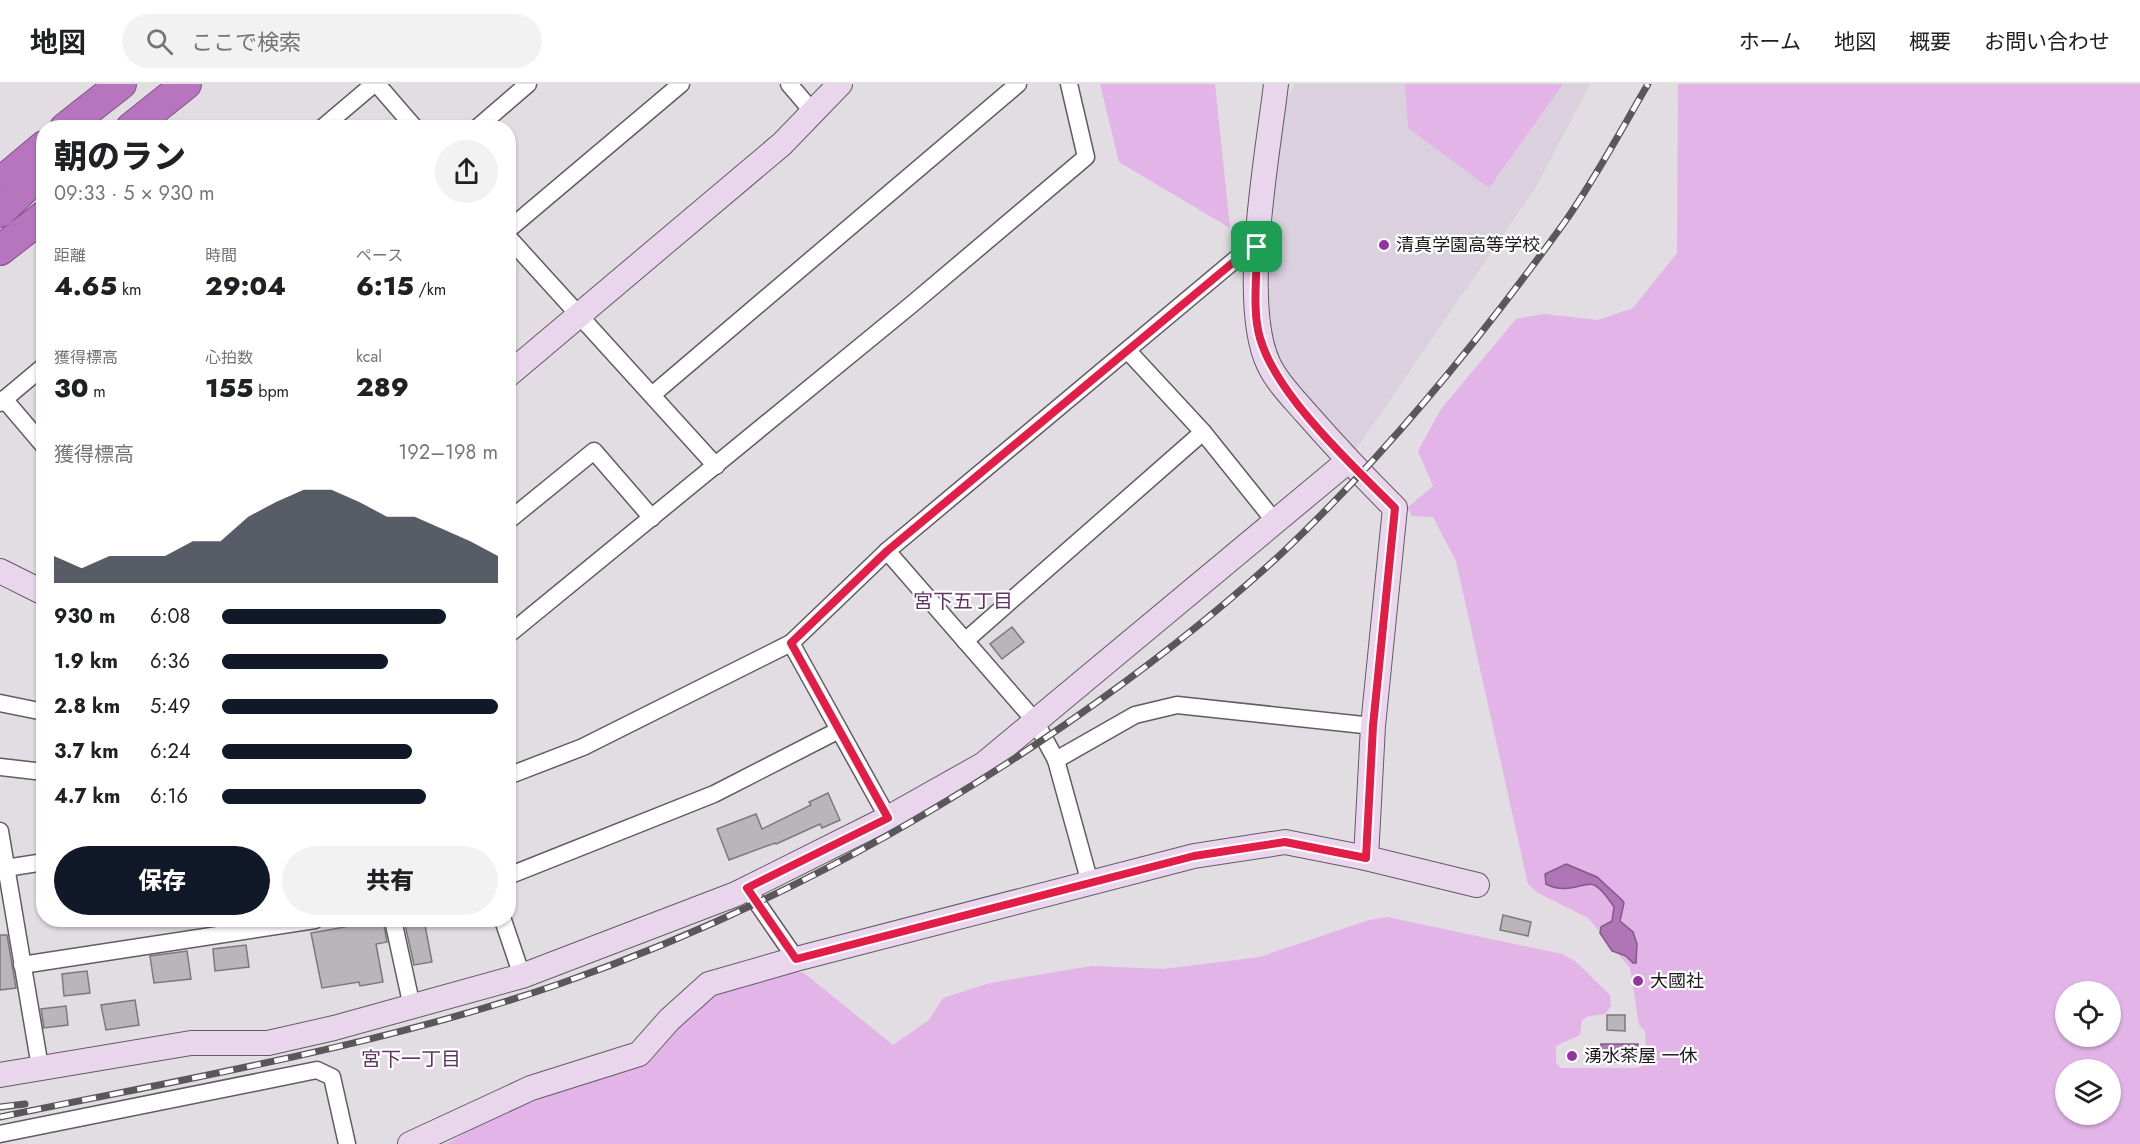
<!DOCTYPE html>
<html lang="ja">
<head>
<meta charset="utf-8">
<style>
  body { margin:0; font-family:Jost,"Noto Sans JP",sans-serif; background:#f2f2f2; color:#202124; height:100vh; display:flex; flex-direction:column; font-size:22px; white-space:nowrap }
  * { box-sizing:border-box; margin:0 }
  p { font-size:20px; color:#757577 }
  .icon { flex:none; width:33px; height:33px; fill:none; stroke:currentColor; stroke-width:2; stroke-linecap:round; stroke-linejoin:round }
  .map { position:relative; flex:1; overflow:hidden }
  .details { position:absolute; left:36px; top:36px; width:480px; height:807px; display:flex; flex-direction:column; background:#fff; border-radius:24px; box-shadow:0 2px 4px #0004 }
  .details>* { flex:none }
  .buttons { position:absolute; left:2055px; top:897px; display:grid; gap:12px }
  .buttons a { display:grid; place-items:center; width:66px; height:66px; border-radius:50%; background:#fff; box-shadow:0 2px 4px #0004; font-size:30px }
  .pin { position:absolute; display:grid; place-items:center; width:51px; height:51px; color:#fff; margin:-26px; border-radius:12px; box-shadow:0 3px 9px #0006 }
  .round { display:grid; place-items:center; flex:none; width:63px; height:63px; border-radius:32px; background:#f2f2f2 }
  .summary { display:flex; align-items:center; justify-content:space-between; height:102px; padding:0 18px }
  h1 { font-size:33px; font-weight:800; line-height:45px }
  .stats { display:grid; grid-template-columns:repeat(3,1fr); gap:9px; height:102px; padding:6px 18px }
  .stats div { display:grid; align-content:center }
  .stats b { font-size:26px; font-weight:800 }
  .stats small { font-size:16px; font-weight:400 }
  .stats p { font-size:16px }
  .chart { height:168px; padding:12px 18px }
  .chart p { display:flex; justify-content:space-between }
  .chart svg { width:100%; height:108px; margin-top:6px; fill:#111827; opacity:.7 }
  .action { display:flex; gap:12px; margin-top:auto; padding:12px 18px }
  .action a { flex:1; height:69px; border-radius:36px; background:#111827; color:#fff; font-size:24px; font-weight:800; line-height:69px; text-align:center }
  .action a+a { background:#f2f2f2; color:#202124 }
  ul { padding:0 18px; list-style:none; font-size:20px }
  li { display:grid; grid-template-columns:96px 72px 1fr; align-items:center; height:45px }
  li i { height:15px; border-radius:8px; background:#111827 }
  header { display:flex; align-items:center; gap:36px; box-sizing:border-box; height:84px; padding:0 30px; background:#fff; border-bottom:2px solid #e0e0e0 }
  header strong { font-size:28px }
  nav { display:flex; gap:33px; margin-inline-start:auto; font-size:21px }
  .search { width:420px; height:54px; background:#f2f2f2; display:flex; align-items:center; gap:15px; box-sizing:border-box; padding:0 21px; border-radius:33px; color:#757577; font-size:22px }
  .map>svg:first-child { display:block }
</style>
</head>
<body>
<header>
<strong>地図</strong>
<div class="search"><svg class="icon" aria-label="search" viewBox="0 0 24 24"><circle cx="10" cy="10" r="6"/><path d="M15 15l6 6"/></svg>ここで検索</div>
<nav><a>ホーム</a><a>地図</a><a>概要</a><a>お問い合わせ</a></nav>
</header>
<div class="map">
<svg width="2140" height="1060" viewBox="0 0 2140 1060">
  <rect width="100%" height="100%" fill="#e2dce3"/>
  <path fill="#dbd0dd" d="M1295 0H1590L1536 103 1348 377 1291 317 1273 264 1268 220 1280 27Z"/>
  <g fill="#e3b4e8" fill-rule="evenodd">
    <path d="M1100 0H1215L1230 144 1119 78Z"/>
    <path d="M1405 0H1563L1489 104 1408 44Z"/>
    <path d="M1678 0H2140V1060H446L517 1020 645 973 714 906 791 887 804 889 893 961 929 936 943 914 990 899 1091 882 1163 885 1260 873 1369 836 1387 833 1562 870 1575 877 1610 911 1611 922 1605 930 1589 932 1582 936 1580 951 1556 962V979L1561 984H1636L1642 982 1646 965 1645 947 1639 941 1630 884 1588 834 1538 809 1528 800 1456 477 1433 433 1412 432 1407 424 1433 402 1418 367 1441 325 1516 235 1544 230 1598 236 1633 224 1677 169ZM2066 908H2110V952H2066ZM2066 986H2110V1030H2066Z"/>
  </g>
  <g fill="#b075b7" stroke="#835988" stroke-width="1.5">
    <path d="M1566 780 1597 793 1622 816 1624 819 1620 837 1633 848 1637 860 1636 879H1633L1626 872 1612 867 1600 849 1601 843 1612 837 1614 823C1610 817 1601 804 1594 801 1586 796 1568 812 1546 800L1545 790Z"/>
    <path d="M1601 960H1638L1635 978H1606L1601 971Z"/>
  </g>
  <g fill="#bab4bb" stroke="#7d777e" stroke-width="1.5">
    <path d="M1012 543 1024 558 1002 575 990 560Z"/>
    <path d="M828 709 840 736 822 744 820 740 776 760 775 759 729 776 717 745 756 730 762 745 811 721 809 718Z"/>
    <path d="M1503 831 1531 838 1528 852 1500 846Z"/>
    <path d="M383 836 387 858 376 860 383 898 360 902 359 898 322 904 311 849Z"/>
    <path d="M404 836H424L432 878 414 881Z"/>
    <path d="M0 851H7L16 904 0 906Z"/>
    <path d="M246 861 249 883 215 887 213 865Z"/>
    <path d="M187 867 191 895 154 899 150 872Z"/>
    <path d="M87 887 90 909 64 912 62 890Z"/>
    <path d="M135 916 139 941 106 946 101 921Z"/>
    <path d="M66 922 68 941 44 944 41 925Z"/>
    <path d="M1607 931H1625V947L1607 946Z"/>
  </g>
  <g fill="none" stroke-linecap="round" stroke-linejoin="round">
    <defs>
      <g id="street">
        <path d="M377 0 415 44"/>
        <path d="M789 0 813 28"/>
        <path d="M322 44 374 0"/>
        <path d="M477 44 528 0"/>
        <path d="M508 146 681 0"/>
        <path d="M508 153 716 382"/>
        <path d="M1128 267 1203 348 1276 439"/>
        <path d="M652 311 1018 0"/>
        <path d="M4 315 44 362"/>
        <path d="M0 319 44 282"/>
        <path d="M508 437 594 367 652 434"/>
        <path d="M887 467 1035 637 1056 676 1090 799"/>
        <path d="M508 551 911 221 1086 73 1069 0"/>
        <path d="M965 557 1203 348"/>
        <path d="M791 559 888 734"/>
        <path d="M0 619 44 628"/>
        <path d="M1056 676 1135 631 1177 621 1373 642"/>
        <path d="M0 683 44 688"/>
        <path d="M508 692 583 663 791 559 887 467 1236 175 1257 163"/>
        <path d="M0 747 40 983"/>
        <path d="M6 784 44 778"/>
        <path d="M508 792 714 710 839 646"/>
        <path d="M747 804 796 875"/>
        <path d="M393 836 412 923"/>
        <path d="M503 836 522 892"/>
        <path d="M22 881 315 836"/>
        <path d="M0 1050 317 986 332 993 347 1060"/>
      </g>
      <g id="secondary">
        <path d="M1276 0C1268 70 1239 220 1269 281 1277 298 1292 313 1305 328 1334 361 1364 393 1395 424L1373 642 1366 774"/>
        <path d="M508 291 782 60 840 0"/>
        <path d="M0 487 44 509"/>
        <path d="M0 991 191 959H268L334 944 522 892 736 810 888 734 984 680 1348 377"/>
        <path d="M410 1060 531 1004 639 970 669 936 709 900 796 875 1194 772 1285 758 1366 774 1477 801"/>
      </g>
      <g id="highway">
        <path d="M65 44 121 0"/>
        <path d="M131 44 186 0"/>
        <path d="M7 93 44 62"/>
        <path d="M0 128 44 86"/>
        <path d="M0 166 44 132"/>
      </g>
    </defs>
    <use href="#street" stroke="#615c62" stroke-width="19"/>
    <use href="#secondary" stroke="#615c62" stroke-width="26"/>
    <use href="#highway" stroke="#805485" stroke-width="32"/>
    <use href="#street" stroke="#fff" stroke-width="16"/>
    <use href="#secondary" stroke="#e9d6ec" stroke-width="24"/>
    <use href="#highway" stroke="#b775bf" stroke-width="30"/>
    <defs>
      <g id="rail">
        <path d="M0 1023 25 1020"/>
        <path d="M0 1033C188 994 381 962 562 899 742 836 909 748 1066 640 1141 588 1214 532 1281 470 1384 373 1481 254 1564 139 1595 95 1621 46 1648 0"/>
      </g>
    </defs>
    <use href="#rail" stroke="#5a575a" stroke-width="7"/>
    <use href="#rail" stroke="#fff" stroke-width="4.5" stroke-dasharray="14" stroke-linecap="butt"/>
  </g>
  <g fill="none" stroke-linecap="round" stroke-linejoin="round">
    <defs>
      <path id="route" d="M1257 163C1257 192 1252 227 1260 254 1276 311 1353 382 1395 424L1373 642 1366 774 1285 758 1194 772 796 875 747 804 888 734 791 559 887 467 1236 176Z"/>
    </defs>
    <use href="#route" stroke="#fff" stroke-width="12"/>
    <use href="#route" stroke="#e11d48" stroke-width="8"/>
  </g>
  <g fill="#93359f" stroke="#fff" stroke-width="2">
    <circle cx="1384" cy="161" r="6"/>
    <circle cx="1638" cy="897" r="6"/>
    <circle cx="1572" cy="972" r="6"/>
  </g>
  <g text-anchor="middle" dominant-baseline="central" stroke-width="4.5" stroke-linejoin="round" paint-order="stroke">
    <g font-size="18" fill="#1a181a" stroke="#fff" text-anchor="start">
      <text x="1396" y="161">清真学園高等学校</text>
      <text x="1650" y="897">大國社</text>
      <text x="1584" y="972">湧水茶屋 一休</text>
    </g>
    <g font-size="20" fill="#613367" stroke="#fff">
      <text x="963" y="517">宮下五丁目</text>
      <text x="411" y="975">宮下一丁目</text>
    </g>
  </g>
</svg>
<div class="buttons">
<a><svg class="icon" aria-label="locate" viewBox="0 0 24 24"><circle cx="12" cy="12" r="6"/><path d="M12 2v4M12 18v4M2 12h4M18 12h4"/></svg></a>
<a><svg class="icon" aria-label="layers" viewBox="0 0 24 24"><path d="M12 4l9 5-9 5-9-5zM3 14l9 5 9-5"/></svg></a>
</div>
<div class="pin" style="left:1257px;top:163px;background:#1e9e55"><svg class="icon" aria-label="arrive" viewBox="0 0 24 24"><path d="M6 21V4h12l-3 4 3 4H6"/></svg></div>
<section class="details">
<div class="summary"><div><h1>朝のラン</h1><p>09:33 · 5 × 930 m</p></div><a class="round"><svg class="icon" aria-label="share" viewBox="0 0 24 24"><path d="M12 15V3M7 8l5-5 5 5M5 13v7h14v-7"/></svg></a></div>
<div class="stats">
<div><p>距離</p><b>4.65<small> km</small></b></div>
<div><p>時間</p><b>29:04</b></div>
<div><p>ペース</p><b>6:15<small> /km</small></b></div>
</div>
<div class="stats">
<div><p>獲得標高</p><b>30<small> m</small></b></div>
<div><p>心拍数</p><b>155<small> bpm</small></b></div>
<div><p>kcal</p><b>289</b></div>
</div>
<div class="chart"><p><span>獲得標高</span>192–198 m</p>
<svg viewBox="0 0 160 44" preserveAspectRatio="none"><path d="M0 44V33L10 38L20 33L30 33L40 33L50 27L60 27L70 17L80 11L90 6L100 6L110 11L120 17L130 17L140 22L150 27L160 33V44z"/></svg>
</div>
<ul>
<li><b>930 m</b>6:08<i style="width:81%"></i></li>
<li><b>1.9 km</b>6:36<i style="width:60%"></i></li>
<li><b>2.8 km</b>5:49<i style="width:100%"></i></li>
<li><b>3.7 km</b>6:24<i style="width:69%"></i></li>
<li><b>4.7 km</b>6:16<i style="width:74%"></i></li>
</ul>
<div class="action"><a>保存</a><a>共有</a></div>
</section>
</div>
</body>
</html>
